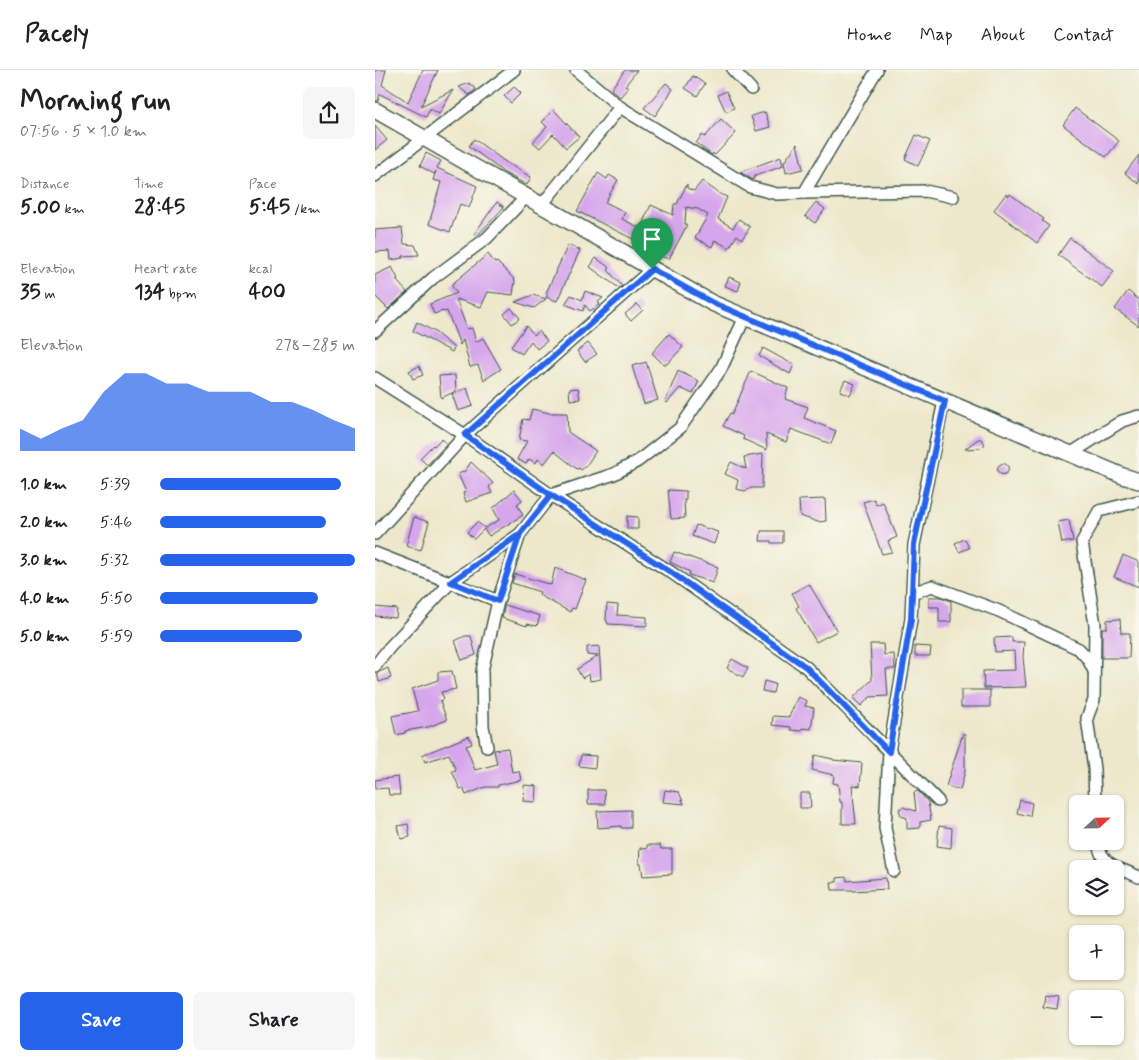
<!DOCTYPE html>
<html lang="en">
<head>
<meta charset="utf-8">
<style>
  body { margin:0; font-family:Mynerve,sans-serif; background:#f6f6f6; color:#202124; height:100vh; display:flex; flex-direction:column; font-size:19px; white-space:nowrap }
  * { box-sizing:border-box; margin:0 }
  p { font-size:16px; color:#757577 }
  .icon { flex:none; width:28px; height:28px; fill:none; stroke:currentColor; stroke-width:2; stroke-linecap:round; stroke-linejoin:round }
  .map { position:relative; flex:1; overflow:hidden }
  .drawer { display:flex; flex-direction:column; background:#fff; width:375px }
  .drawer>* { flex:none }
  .needle { width:32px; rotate:68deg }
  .buttons { position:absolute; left:694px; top:725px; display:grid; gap:10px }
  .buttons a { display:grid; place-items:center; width:55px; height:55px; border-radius:8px; background:#fff; box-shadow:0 1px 4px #0004; font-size:25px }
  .pin { position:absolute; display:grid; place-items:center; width:42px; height:42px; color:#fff; margin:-51px -21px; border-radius:50% 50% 50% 0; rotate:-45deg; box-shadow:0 0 5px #0007 }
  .pin .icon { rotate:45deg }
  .round { display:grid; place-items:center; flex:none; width:52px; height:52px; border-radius:8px; background:#f6f6f6 }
  .head { display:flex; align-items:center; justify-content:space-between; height:85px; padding:0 20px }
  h1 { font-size:28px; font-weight:700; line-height:38px }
  .stats { display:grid; grid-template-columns:repeat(3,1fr); gap:8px; height:85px; padding:5px 20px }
  .stats div { display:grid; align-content:center }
  .stats b { font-size:21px; font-weight:700 }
  .stats small { font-size:14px; font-weight:400 }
  .stats p { font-size:14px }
  .chart { height:140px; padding:10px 20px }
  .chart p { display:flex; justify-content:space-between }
  .chart svg { width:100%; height:90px; margin-top:5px; fill:#2563eb; opacity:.7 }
  .button { display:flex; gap:10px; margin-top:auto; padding:10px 20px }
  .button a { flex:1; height:58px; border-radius:8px; background:#2563eb; color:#fff; font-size:20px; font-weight:700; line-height:58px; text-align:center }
  .button a+a { background:#f6f6f6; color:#202124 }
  ul { padding:0 20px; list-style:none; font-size:16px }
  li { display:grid; grid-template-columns:80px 60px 1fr; align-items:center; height:38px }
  li i { height:12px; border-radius:6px; background:#2563eb }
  header { display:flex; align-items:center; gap:30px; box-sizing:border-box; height:70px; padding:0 25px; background:#fff; border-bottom:1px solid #e0e0e0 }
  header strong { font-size:24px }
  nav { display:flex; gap:28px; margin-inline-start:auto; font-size:18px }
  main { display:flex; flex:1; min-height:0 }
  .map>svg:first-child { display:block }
</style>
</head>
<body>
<header>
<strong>Pacely</strong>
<nav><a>Home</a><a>Map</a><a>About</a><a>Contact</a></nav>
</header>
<main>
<section class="drawer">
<div class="head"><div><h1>Morning run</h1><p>07:56 · 5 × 1.0 km</p></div><a class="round"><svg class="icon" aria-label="share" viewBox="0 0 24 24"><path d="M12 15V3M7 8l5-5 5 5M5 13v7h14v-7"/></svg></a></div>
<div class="stats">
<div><p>Distance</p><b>5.00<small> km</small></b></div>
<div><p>Time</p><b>28:45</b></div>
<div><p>Pace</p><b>5:45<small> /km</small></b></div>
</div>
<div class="stats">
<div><p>Elevation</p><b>35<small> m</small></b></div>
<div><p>Heart rate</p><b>134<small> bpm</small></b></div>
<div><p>kcal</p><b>400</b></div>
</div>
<div class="chart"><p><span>Elevation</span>278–285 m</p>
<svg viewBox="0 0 160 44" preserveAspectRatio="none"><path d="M0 44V33L10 38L20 33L30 29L40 15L50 6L60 6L70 11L80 11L90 15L100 15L110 15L120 20L130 20L140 24L150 29L160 33V44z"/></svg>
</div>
<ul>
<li><b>1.0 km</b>5:39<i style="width:93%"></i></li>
<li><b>2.0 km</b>5:46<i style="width:85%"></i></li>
<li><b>3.0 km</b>5:32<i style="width:100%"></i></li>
<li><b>4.0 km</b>5:50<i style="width:81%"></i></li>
<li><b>5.0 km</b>5:59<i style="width:73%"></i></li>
</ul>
<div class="button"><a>Save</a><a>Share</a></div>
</section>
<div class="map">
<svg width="764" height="990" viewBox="0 0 764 990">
  <rect width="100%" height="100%" fill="#fbf7ec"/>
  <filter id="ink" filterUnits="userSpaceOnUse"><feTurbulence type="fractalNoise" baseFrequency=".02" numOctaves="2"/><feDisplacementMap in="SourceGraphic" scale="10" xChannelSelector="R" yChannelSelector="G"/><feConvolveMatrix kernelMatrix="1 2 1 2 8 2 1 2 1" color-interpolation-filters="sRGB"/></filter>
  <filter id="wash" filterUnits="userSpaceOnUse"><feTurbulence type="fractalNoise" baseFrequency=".0096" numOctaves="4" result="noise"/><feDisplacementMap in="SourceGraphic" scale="20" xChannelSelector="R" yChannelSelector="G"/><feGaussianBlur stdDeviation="1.12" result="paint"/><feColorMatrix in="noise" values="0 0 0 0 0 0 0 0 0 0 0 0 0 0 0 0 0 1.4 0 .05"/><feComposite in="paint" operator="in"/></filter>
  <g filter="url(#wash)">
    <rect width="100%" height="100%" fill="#ede8cc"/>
    <g id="blocks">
      <g fill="#d6a6ec">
        <path d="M0 0H11L7 15 33 32 48 0H63L46 36 78 20 64 44 55 39 51 47 5 24 3 31H0Z"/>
        <path d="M250 0H262L250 16 253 18 245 27 236 19Z"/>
        <path d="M318 6 330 14 322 26 310 18Z"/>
        <path d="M94 13 101 19 94 25 84 17Z"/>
        <path d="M291 13 298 19 280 46 269 38Z"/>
        <path d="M139 17 146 23 136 33 129 26Z"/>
        <path d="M351 21 359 38 351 42 343 25Z"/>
        <path d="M700 38 744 71 731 87 688 55Z"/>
        <path d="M179 40 204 67 191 78 178 64 165 78 158 72 172 57 167 52Z"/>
        <path d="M390 42 395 57 381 61 376 46Z"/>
        <path d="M346 49 361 63 340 85 338 83 337 85 321 73 327 65 330 67Z"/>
        <path d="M0 56 12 70 0 80Z"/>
        <path d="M541 65 555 71 543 96 530 89Z"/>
        <path d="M99 69 132 93 156 107 152 115 128 102 94 76Z"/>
        <path d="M422 74 428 99 411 103 409 92Z"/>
        <path d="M51 83 66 91 62 98 102 116 94 138 85 134 75 162 54 154 66 112 58 110 61 101 59 104 45 96Z"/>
        <path d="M764 85V114L750 103Z"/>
        <path d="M406 87 408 96 380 106 378 110 365 102Z"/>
        <path d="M223 103 232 109 234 105 243 110 230 132 250 142 247 149 265 158 276 135 298 145 299 134H302L312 114V118L319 121 327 111 345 124 352 127 343 149 358 158 364 149 375 157 367 169 362 165 354 178 340 170 337 177 320 168 333 145 323 139 311 137 310 154 312 155 294 189 288 187 271 179 272 176 202 141Z"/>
        <path d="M631 124 634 126 635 124 669 149 667 151 674 156 662 173 619 140Z"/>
        <path d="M122 132 129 137 102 166 99 164Z"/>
        <path d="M441 132 450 139 440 153 430 146Z"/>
        <path d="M27 158 29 174 40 175 44 185 28 186V188L16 190 15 181 0 182V160Z"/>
        <path d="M695 168 739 201 727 217 683 185Z"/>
        <path d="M193 175 205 180 182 231 171 227 173 224 171 223Z"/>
        <path d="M113 184 120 193 122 192 140 210 138 225 113 222 106 237 81 229 92 259 97 258 101 272 108 268 126 299 109 310 103 295 95 297 88 270 85 275 72 241 68 242V241L59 244 55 234 82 223 76 215Z"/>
        <path d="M221 188 235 198 233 200 247 216 244 218 215 197Z"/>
        <path d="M17 197 23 209 21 210 32 222 13 239 0 226V205Z"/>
        <path d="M354 207 366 212 363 221 350 216Z"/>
        <path d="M210 221 228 228 223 232 225 234 215 241 210 235 208 241 190 234 196 225 207 230Z"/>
        <path d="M753 221 764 230V256L740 239Z"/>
        <path d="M158 225 171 229 159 238 140 232Z"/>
        <path d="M262 234 268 240 256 251 250 244Z"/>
        <path d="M136 238 145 248 137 254 129 244Z"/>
        <path d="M42 252 60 262 79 278 77 282 38 261Z"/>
        <path d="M151 256 159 265 164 261 172 271 162 279 156 271 147 284 136 277Z"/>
        <path d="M294 264 308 277 292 294H288L277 283Z"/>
        <path d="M213 273 222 284 210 292 202 281Z"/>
        <path d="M388 278 419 295 415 304 384 286Z"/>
        <path d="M271 292 283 330 269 334 257 296Z"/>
        <path d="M44 296 48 305 38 309 34 301Z"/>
        <path d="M303 301 324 311 318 324 305 318 292 333 290 332Z"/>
        <path d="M376 301 413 318 410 329 433 337 429 348 461 361 456 374 416 359 411 372 391 364 392 380 368 369 369 366 348 356 355 343 357 344Z"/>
        <path d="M80 305 81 321 66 328 64 306Z"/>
        <path d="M470 310 480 314 475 325 465 321Z"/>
        <path d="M92 318 98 336 83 341 77 324Z"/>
        <path d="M203 318 205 329 195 330 194 319Z"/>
        <path d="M157 339 174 343H192L193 362 221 381 211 396 206 400 204 398 202 399 179 381 169 394 163 389 161 393 154 389 151 394 142 389 152 371 144 370 148 349 154 350Z"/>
        <path d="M66 369 72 374 52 395 45 388 58 375 59 376Z"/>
        <path d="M603 369H606L610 374 606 378 590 379Z"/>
        <path d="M388 384 387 418H376L370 421 361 419 363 410 350 404 356 392 371 399 369 387Z"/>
        <path d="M96 392 118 413 114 417 117 423 91 432 88 423 91 422 83 404 90 401Z"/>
        <circle cx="628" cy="399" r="5.5"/>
        <path d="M139 420 147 430 142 434 148 445 114 466 109 459 99 469 92 462 102 452 110 458 124 450 118 438Z"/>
        <path d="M293 420 311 421V430H309L310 448 296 449Z"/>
        <path d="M450 429 451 451 443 452 425 446 424 430Z"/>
        <path d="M499 429 501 435 508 432 522 467 513 471 517 482 507 484 488 432Z"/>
        <path d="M252 446 263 447V459H252Z"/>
        <path d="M39 447 54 452 46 480 31 476Z"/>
        <path d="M694 450 698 471 687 473 683 452Z"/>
        <path d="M321 455 343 462 339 474 317 466Z"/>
        <path d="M386 461H408V473H396V471H385Z"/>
        <path d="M590 469 594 478 584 482 580 473Z"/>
        <path d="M299 482 343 497 338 513 314 505 315 502 295 492Z"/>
        <path d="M748 485 764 492V517L739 507Z"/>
        <path d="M180 498 211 510 200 539 197 538 195 542 164 525 165 522 137 513 140 504 176 515Z"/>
        <path d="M434 514 462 561 441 572 421 538 424 536 417 523Z"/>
        <path d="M554 527H566L576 531V552H564V537H554Z"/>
        <path d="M232 534 243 535 242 545 272 547V556L233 554 231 549Z"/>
        <path d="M130 535 165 546 162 556 152 554V556L127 548Z"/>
        <path d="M0 537 22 539 21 548 0 546Z"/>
        <path d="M745 549 746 563H755L754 588H727V558H732V550Z"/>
        <path d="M90 566H96L101 585 87 590 80 571Z"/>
        <path d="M637 567V572H649L648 587 651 617 609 618 608 601 640 600 639 581 620 582 619 568Z"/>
        <path d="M495 574H508L509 585 519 584 520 599H511L513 626 495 627 486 636 478 628 497 610Z"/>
        <path d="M224 576 226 609 215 611 214 604 207 608 202 599 223 586 212 585V577Z"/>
        <path d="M540 576 556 577 555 586H540Z"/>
        <path d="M357 589 373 598 368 607 352 598Z"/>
        <path d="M13 598 16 608 4 612 2 603Z"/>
        <path d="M77 601 81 619 66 622 69 629 65 631 72 650 53 657 30 661V663L21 665 17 646 43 641 37 619 63 610V602Z"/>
        <path d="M389 611 400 614 398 623 387 621Z"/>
        <rect x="586" y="620" width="29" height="17"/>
        <path d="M423 627 432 631 430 636 439 638 436 659 427 658V661L416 660V657L397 655 398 646 414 647Z"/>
        <path d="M588 663 590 664V701L585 720 571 716Z"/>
        <path d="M94 666 97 674 91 676 100 700 122 694 119 680 133 678 137 702 144 701 146 710 123 715V717H110L91 725 88 718 85 719 77 701 81 700 74 684 50 692 47 685Z"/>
        <path d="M206 685 221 686 220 698 204 696Z"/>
        <path d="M440 685 458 689V690L487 693 485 716 477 715 481 754H467V732H465L463 714 458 713 459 705 437 700Z"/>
        <path d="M23 707 25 725H14L13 718 0 719V710Z"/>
        <path d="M149 715 162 716 161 732 148 731Z"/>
        <path d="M213 720H229L230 734H213Z"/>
        <path d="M290 720 304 722 309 734 288 732Z"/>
        <path d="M543 721 553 732 556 750 545 752V758L532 759V748L526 746 524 739 528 737 541 741 539 722Z"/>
        <path d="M425 723H435L436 738H425Z"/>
        <path d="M645 730 657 733 655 746 642 743Z"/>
        <path d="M256 740V758H246V756L223 758 222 741Z"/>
        <path d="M33 754 35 767 26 769 23 756Z"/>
        <path d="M564 756 577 758 576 778 562 776Z"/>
        <path d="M272 775H285L286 779H297V804L268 806 266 794H264L265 778 272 779Z"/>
        <path d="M471 807 472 811 511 808 512 819 478 821V820H457L456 812H462V808Z"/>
        <path d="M670 925 684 927 682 939 668 937Z"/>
      </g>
    </g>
  </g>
  <g filter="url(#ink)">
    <use href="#blocks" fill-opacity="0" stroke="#3e574b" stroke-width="1"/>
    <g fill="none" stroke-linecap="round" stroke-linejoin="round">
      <defs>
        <g id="minor">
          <path d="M201 0 245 37 375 117 402 124 429 123 502 0"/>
          <path d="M358 0 376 19"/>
          <path d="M0 106 139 0"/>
          <path d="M429 123 550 121 578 127"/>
          <path d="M166 136 245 37"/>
          <path d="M370 247 346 299 305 358 263 391 239 404 176 425 297 503 431 597 563 731"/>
          <path d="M0 261 58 208 112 168 151 127"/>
          <path d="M0 308 90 365 176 425 145 464 123 531 107 601 108 656 112 677"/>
          <path d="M695 384 747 351 764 346"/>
          <path d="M0 464 90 365 277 199"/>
          <path d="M0 483 123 531"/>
          <path d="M537 523 557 516 624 541 704 579 713 589 719 601"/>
          <path d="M0 596 14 578 76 512 145 464"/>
          <path d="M720 734 719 699 712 648 719 630 720 555 707 472 724 441 764 431"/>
          <path d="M723 771C724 795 745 798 764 807"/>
          <path d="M519 801 510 758 514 681 536 549 539 475 569 331"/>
        </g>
        <path id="tertiary" d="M0 40 337 233 748 406 764 411"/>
      </defs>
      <use href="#minor" stroke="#3e574b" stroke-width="14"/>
      <use href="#tertiary" stroke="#3e574b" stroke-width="18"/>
      <use href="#minor" stroke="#fff" stroke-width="11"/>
      <use href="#tertiary" stroke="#fff" stroke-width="15"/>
    </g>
  </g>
  <g fill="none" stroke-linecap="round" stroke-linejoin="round" filter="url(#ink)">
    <defs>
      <path id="route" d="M277 199 90 365 176 425 145 464 76 512 123 531 145 464 176 425 297 503 431 597 514 682 536 549 539 474 570 331 338 233 277 199"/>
    </defs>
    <use href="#route" stroke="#fff" stroke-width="10"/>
    <use href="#route" stroke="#2563eb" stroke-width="6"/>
  </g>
</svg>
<div class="buttons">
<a><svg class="needle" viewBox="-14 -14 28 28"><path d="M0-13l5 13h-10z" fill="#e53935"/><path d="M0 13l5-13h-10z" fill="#757577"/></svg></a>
<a><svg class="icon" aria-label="layers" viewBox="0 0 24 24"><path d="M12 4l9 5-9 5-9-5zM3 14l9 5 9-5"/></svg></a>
<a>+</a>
<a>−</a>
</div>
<div class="pin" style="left:277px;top:199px;background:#1e9e55"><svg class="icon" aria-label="arrive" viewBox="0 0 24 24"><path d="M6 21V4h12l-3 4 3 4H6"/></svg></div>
</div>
</main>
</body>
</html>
